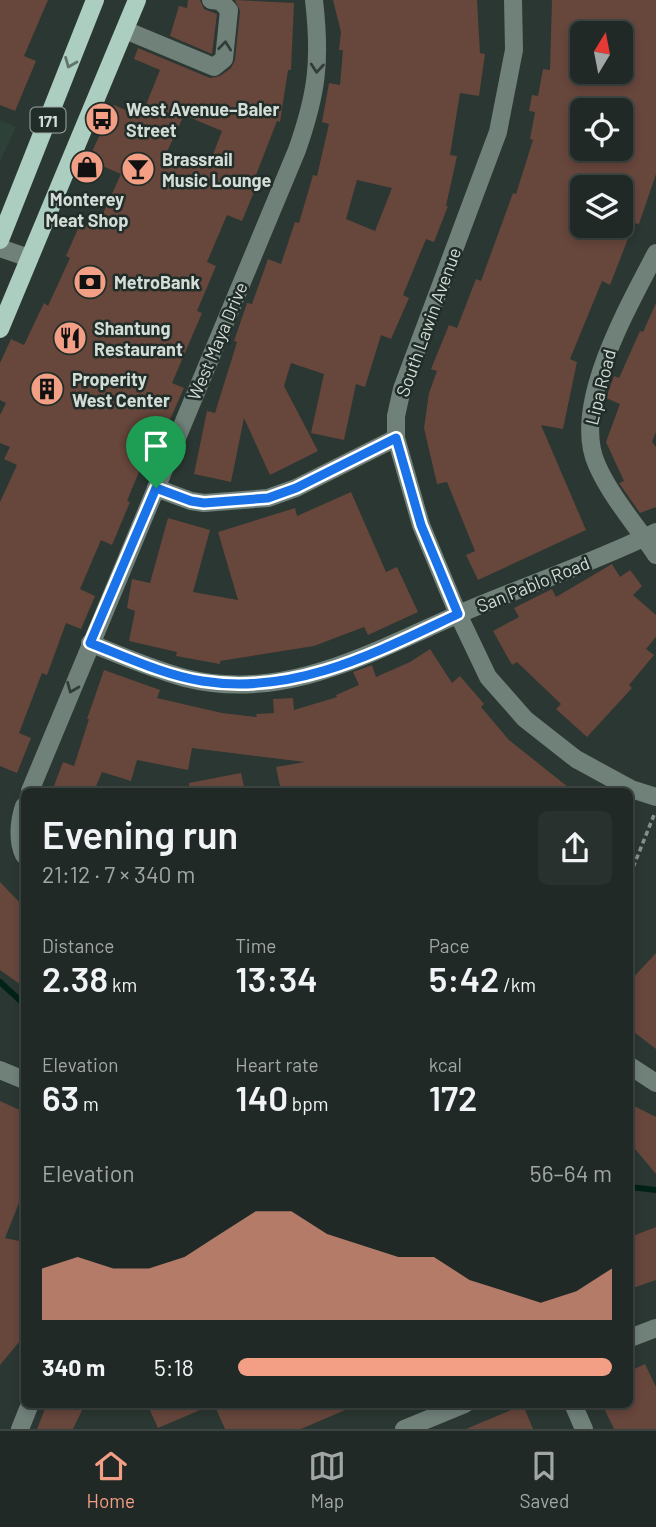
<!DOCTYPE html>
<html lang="en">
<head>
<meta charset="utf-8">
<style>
  body { margin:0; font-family:Barlow,sans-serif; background:#28312e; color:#f1f3f6; height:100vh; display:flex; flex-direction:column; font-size:26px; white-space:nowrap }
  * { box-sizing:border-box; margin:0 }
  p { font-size:23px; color:#a2a6a7 }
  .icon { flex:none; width:38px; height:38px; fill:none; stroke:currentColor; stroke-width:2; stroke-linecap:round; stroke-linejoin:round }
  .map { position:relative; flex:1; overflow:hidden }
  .details { position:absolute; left:21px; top:788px; width:612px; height:620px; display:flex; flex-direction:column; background:#202926; border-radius:10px; box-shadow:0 4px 10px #0003,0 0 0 2px #3d4543 }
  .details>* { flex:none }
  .needle { width:46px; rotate:10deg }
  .tools { position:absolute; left:570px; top:21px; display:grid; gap:14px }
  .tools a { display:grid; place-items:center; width:63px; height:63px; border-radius:10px; background:#202926; box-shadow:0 4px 10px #0003,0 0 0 2px #3d4543; font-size:35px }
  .pin { position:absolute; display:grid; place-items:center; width:60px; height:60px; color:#fff; margin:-72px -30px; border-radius:50% 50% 50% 0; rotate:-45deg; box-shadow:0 0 7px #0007 }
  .pin .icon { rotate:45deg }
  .round { display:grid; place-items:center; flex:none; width:74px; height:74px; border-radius:10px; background:#28312e }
  .summary { display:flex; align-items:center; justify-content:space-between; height:119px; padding:0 21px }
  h1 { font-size:38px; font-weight:600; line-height:52px }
  .figures { display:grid; grid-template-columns:repeat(3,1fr); gap:10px; height:119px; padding:7px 21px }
  .figures div { display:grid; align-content:center }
  .figures b { font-size:35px; font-weight:600 }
  .figures small { font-size:19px; font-weight:400 }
  .figures p { font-size:19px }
  .chart { height:196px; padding:14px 21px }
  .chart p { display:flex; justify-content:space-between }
  .chart svg { width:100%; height:126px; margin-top:7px; fill:#f39f85; opacity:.7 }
  ul { padding:0 21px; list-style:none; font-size:23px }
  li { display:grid; grid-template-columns:112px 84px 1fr; align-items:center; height:52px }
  li i { height:18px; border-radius:9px; background:#f39f85 }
  .tabs { display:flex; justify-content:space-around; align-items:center; height:98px; border-top:2px solid #3d4543; background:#202926; font-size:19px; color:#a2a6a7 }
  .tabs a { display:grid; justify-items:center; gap:4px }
  .tabs .selected { color:#f39f85 }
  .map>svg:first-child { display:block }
</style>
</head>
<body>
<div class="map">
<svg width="656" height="1429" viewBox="0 0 656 1429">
  <rect width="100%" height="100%" fill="#2b3732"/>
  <path fill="#2e4139" d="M0 120 16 127 0 161Z"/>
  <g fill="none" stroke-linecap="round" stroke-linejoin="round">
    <g stroke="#002217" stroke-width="6">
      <path d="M0 982 24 1004"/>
      <path d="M630 1187 656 1190"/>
    </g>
  </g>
  <g fill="#67463c" fill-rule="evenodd">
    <path d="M0 0H48L24 56 36 61 15 111 0 105Z"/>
    <path d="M188 0H200L204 9 217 14 212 54 170 36 179 6 187 8Z"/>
    <path d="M235 0 294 3 291 70H288L280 122 277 121 254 180 258 182 242 221 227 215 207 262 216 266 197 311 202 313 172 383 184 388 168 424 155 418 141 450 147 452 127 501 130 502 112 545 101 540 80 589 95 596 81 629 66 623 47 675 42 673 19 733 31 738 17 773 0 766V502L17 465 4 459 10 447 0 443V415L6 403 0 400V363L11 339 24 345 44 303 48 306 70 258 66 256 81 222 96 229 121 174 88 160 114 105 141 117 160 70 134 59 138 48 210 78 220 76 231 68 235 60 240 11ZM184 115 222 131 210 162 200 157 195 168 166 154Z"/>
    <path d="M333 0H477L480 53 485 54 479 96 460 93 450 155 457 156 446 206H448L434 242 426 239 403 295 409 298 391 339 381 335 365 387 356 384 344 440 311 433 324 374 291 363 284 386 318 451 270 475 244 418 231 482 194 474 207 411 215 413 237 342 234 341 247 303 252 304 268 259 281 264 295 222 299 223 313 175 317 176 329 124 322 122 329 83 340 85 343 50H339L341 32ZM357 180 392 188 375 231 346 219Z"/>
    <path d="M552 0H656V174L639 224 634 223 610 285 602 281 570 359 577 362 563 429 541 425 586 530 478 580 466 555 475 551 447 482 437 484 424 428 429 393 437 371 431 369 449 325 457 328 476 279 481 281 513 193 516 194 533 140 530 139 535 112 529 111 532 95 538 96 543 69 550 70ZM583 33H621V72H583ZM583 110H621V149H583ZM583 182 600 187H621V226H583Z"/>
    <path d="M656 303V432L652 442 656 447V507L640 513 619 483 624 481 606 442 620 404 606 398 614 376 619 378 640 331 643 332Z"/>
    <path d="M351 492 386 572 397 567 418 612 368 635 364 627 314 646 220 661V664L176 656 177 652 129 641 135 611 127 608 132 579 150 583 168 518 210 530 193 592 238 600 218 532 295 508 297 516Z"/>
    <path d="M612 564 620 577 630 570 642 586 633 595 656 615V637L646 649 654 655 629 685 632 688 587 737 556 709 561 704 517 662 512 665 493 631 519 617 514 608 552 589 556 597Z"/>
    <path d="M430 649 452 683 460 676 484 704 481 707 509 740 573 791H281L276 767 305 762 192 748 188 770 137 760 131 781 102 772 94 791H52L63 762 74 766 89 719H87L104 670 160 690 157 698 222 713 257 717 256 714 274 713 273 699 293 698 294 710 337 697 336 695 359 685 353 672 372 665 376 677 410 662Z"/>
    <path d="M241 773 245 791H189V783Z"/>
    <path d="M0 882 24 907V987L0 970Z"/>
    <path d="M656 953V1049L630 1029V981Z"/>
    <path d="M0 1101 24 1112V1190L5 1238 24 1242V1336L0 1365Z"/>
    <path d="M630 1104 656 1117V1174L630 1143Z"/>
    <path d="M656 1227V1280L630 1289V1237Z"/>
    <path d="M645 1364 656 1387V1429H614L602 1404H630V1371Z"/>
    <path d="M47 1404H85L73 1429H37Z"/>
    <path d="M147 1404H359L301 1429H225L214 1404 158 1428Z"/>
    <path d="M523 1405 533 1429H466Z"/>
  </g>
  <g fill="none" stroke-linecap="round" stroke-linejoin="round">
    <path stroke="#86908b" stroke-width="3.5" stroke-dasharray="5 3.5" stroke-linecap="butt" d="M630 875 654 815"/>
    <g stroke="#70817a" stroke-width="18">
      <path d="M513 0 514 50 498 132 402 389 396 416V438L421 525 458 614 488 677 525 719 576 759 631 789 656 797"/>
      <path d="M125 30 214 67 224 59 229 10 220 1 211 0"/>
      <path d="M0 248 29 258"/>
      <path d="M656 253C629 306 570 406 597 465 611 497 637 526 656 555"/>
      <path d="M156 488 191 501 204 503 268 498 296 488 396 438"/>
      <path d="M90 643C121 656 153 669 185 678 284 703 372 652 459 614 524 586 592 563 656 532"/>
      <path d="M30 791 297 150C317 93 321 61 314 0"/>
      <path d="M24 806C19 821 17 841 24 855"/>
      <path d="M630 1066 656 1083"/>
      <path d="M0 1070 24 1080"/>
      <path d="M630 1338 656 1328"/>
      <path d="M573 1404 584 1429"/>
      <path d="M20 1429 30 1404"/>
      <path d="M404 1429 465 1404"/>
    </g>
    <g stroke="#accec0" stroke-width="18">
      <path d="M0 240 95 0"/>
      <path d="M0 329 137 0"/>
    </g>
  </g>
  <defs><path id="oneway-chevron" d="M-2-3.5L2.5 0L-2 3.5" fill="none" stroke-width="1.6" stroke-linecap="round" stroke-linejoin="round" transform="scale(1.75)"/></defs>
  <g stroke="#313e38">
    <use href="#oneway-chevron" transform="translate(225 46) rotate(-84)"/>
    <use href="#oneway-chevron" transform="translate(317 68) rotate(95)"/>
    <use href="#oneway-chevron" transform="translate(72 688) rotate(112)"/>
  </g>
  <use stroke="#60756c" href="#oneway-chevron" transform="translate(70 63) rotate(112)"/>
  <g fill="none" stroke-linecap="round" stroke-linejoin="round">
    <defs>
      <path id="route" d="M396 438 421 525 458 614C377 652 295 696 202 681 164 675 126 657 90 643L156 488 191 501 204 503 268 498 296 488Z"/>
    </defs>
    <use href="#route" stroke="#fff" stroke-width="14"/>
    <use href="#route" stroke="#1a73e8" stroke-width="9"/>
  </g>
  <defs>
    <symbol id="bus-disc" viewBox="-11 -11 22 22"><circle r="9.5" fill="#f39f85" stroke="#212d28"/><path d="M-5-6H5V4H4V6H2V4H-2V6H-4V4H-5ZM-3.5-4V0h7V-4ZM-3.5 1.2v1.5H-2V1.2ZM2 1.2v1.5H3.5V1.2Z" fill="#111"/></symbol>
    <symbol id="shop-disc" viewBox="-11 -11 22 22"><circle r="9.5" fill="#f39f85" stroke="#212d28"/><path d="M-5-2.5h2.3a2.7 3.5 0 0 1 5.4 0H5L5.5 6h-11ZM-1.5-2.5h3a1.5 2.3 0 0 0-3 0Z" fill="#111"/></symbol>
    <symbol id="bar-disc" viewBox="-11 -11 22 22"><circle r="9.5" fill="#f39f85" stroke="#212d28"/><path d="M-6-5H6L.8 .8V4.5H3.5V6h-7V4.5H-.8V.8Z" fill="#111"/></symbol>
    <symbol id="bank-disc" viewBox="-11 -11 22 22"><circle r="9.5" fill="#f39f85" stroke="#212d28"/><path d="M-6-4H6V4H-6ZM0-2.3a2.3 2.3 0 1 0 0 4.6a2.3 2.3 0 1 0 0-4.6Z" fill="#111"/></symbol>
    <symbol id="restaurant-disc" viewBox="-11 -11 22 22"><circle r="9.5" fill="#f39f85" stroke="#212d28"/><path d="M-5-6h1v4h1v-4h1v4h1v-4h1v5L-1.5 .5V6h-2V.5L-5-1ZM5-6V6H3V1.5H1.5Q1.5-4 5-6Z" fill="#111"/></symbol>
    <symbol id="building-disc" viewBox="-11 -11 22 22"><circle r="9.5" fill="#f39f85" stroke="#212d28"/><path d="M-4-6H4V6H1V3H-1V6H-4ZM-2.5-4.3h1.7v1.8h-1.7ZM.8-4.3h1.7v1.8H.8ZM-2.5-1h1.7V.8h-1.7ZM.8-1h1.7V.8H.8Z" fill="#111"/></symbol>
  </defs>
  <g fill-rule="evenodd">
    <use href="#bus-disc" x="83" y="100" width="38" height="38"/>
    <use href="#shop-disc" x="68" y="148" width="38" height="38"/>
    <use href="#bar-disc" x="119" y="150" width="38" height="38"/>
    <use href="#bank-disc" x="71" y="263" width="38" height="38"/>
    <use href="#restaurant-disc" x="51" y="319" width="38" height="38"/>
    <use href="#building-disc" x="28" y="370" width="38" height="38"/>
  </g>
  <g text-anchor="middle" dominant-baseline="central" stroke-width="5" stroke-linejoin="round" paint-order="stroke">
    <rect fill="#212d28" stroke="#9ea8a3" stroke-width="2" x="30.5" y="107.5" width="35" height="25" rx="5"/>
    <g font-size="16" font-weight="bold" fill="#d4dcd8">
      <text x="48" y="120">171</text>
    </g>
    <g font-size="18" font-weight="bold" fill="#d4dcd8" stroke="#212d28" text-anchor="start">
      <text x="126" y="109">West Avenue–Baler<tspan x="126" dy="21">Street</tspan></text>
      <text x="162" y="159">Brassrail<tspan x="162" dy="21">Music Lounge</tspan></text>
      <text x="87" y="199" text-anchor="middle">Monterey<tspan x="87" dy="21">Meat Shop</tspan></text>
      <text x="114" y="282">MetroBank</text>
      <text x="94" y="328">Shantung<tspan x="94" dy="21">Restaurant</tspan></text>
      <text x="72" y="379">Properity<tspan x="72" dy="21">West Center</tspan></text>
    </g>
    <g font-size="18" fill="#d4dcd8" stroke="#212d28">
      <text transform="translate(428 322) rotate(-70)">South Lawin Avenue</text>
      <text transform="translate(217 341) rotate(-67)">West Maya Drive</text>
      <text transform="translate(600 387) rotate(-76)">Lipa Road</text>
      <text transform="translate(533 584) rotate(-22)">San Pablo Road</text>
    </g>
  </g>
</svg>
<div class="tools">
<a><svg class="needle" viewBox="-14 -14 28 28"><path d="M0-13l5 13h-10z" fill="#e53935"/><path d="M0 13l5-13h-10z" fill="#a2a6a7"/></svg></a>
<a><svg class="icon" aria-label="locate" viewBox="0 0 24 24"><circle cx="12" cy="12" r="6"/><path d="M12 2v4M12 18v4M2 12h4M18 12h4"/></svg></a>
<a><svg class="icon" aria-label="layers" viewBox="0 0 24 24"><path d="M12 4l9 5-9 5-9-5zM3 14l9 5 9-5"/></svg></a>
</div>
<div class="pin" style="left:156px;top:488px;background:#1e9e55"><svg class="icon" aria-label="arrive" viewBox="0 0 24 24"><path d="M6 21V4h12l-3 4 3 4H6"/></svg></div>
<section class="details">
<div class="summary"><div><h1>Evening run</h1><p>21:12 · 7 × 340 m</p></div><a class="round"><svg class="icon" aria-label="share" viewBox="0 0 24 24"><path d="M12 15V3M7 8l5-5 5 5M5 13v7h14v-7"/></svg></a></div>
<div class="figures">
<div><p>Distance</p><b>2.38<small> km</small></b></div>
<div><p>Time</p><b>13:34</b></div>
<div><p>Pace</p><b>5:42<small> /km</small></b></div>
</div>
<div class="figures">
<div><p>Elevation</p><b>63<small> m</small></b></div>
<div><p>Heart rate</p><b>140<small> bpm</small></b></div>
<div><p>kcal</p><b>172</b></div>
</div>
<div class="chart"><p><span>Elevation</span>56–64 m</p>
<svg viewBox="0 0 160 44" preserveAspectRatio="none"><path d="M0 44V26L10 22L20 26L30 26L40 22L50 14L60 6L70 6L80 14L90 18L100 22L110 22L120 30L130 34L140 38L150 34L160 26V44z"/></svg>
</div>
<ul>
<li><b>340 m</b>5:18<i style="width:100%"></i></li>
</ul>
</section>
</div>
<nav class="tabs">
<a class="selected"><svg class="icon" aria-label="home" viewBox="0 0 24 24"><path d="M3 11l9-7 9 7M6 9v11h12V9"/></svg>Home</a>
<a><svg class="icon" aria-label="map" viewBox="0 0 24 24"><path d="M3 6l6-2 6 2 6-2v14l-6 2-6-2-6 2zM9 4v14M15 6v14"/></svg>Map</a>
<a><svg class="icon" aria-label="saved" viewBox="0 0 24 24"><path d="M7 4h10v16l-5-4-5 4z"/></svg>Saved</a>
</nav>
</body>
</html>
